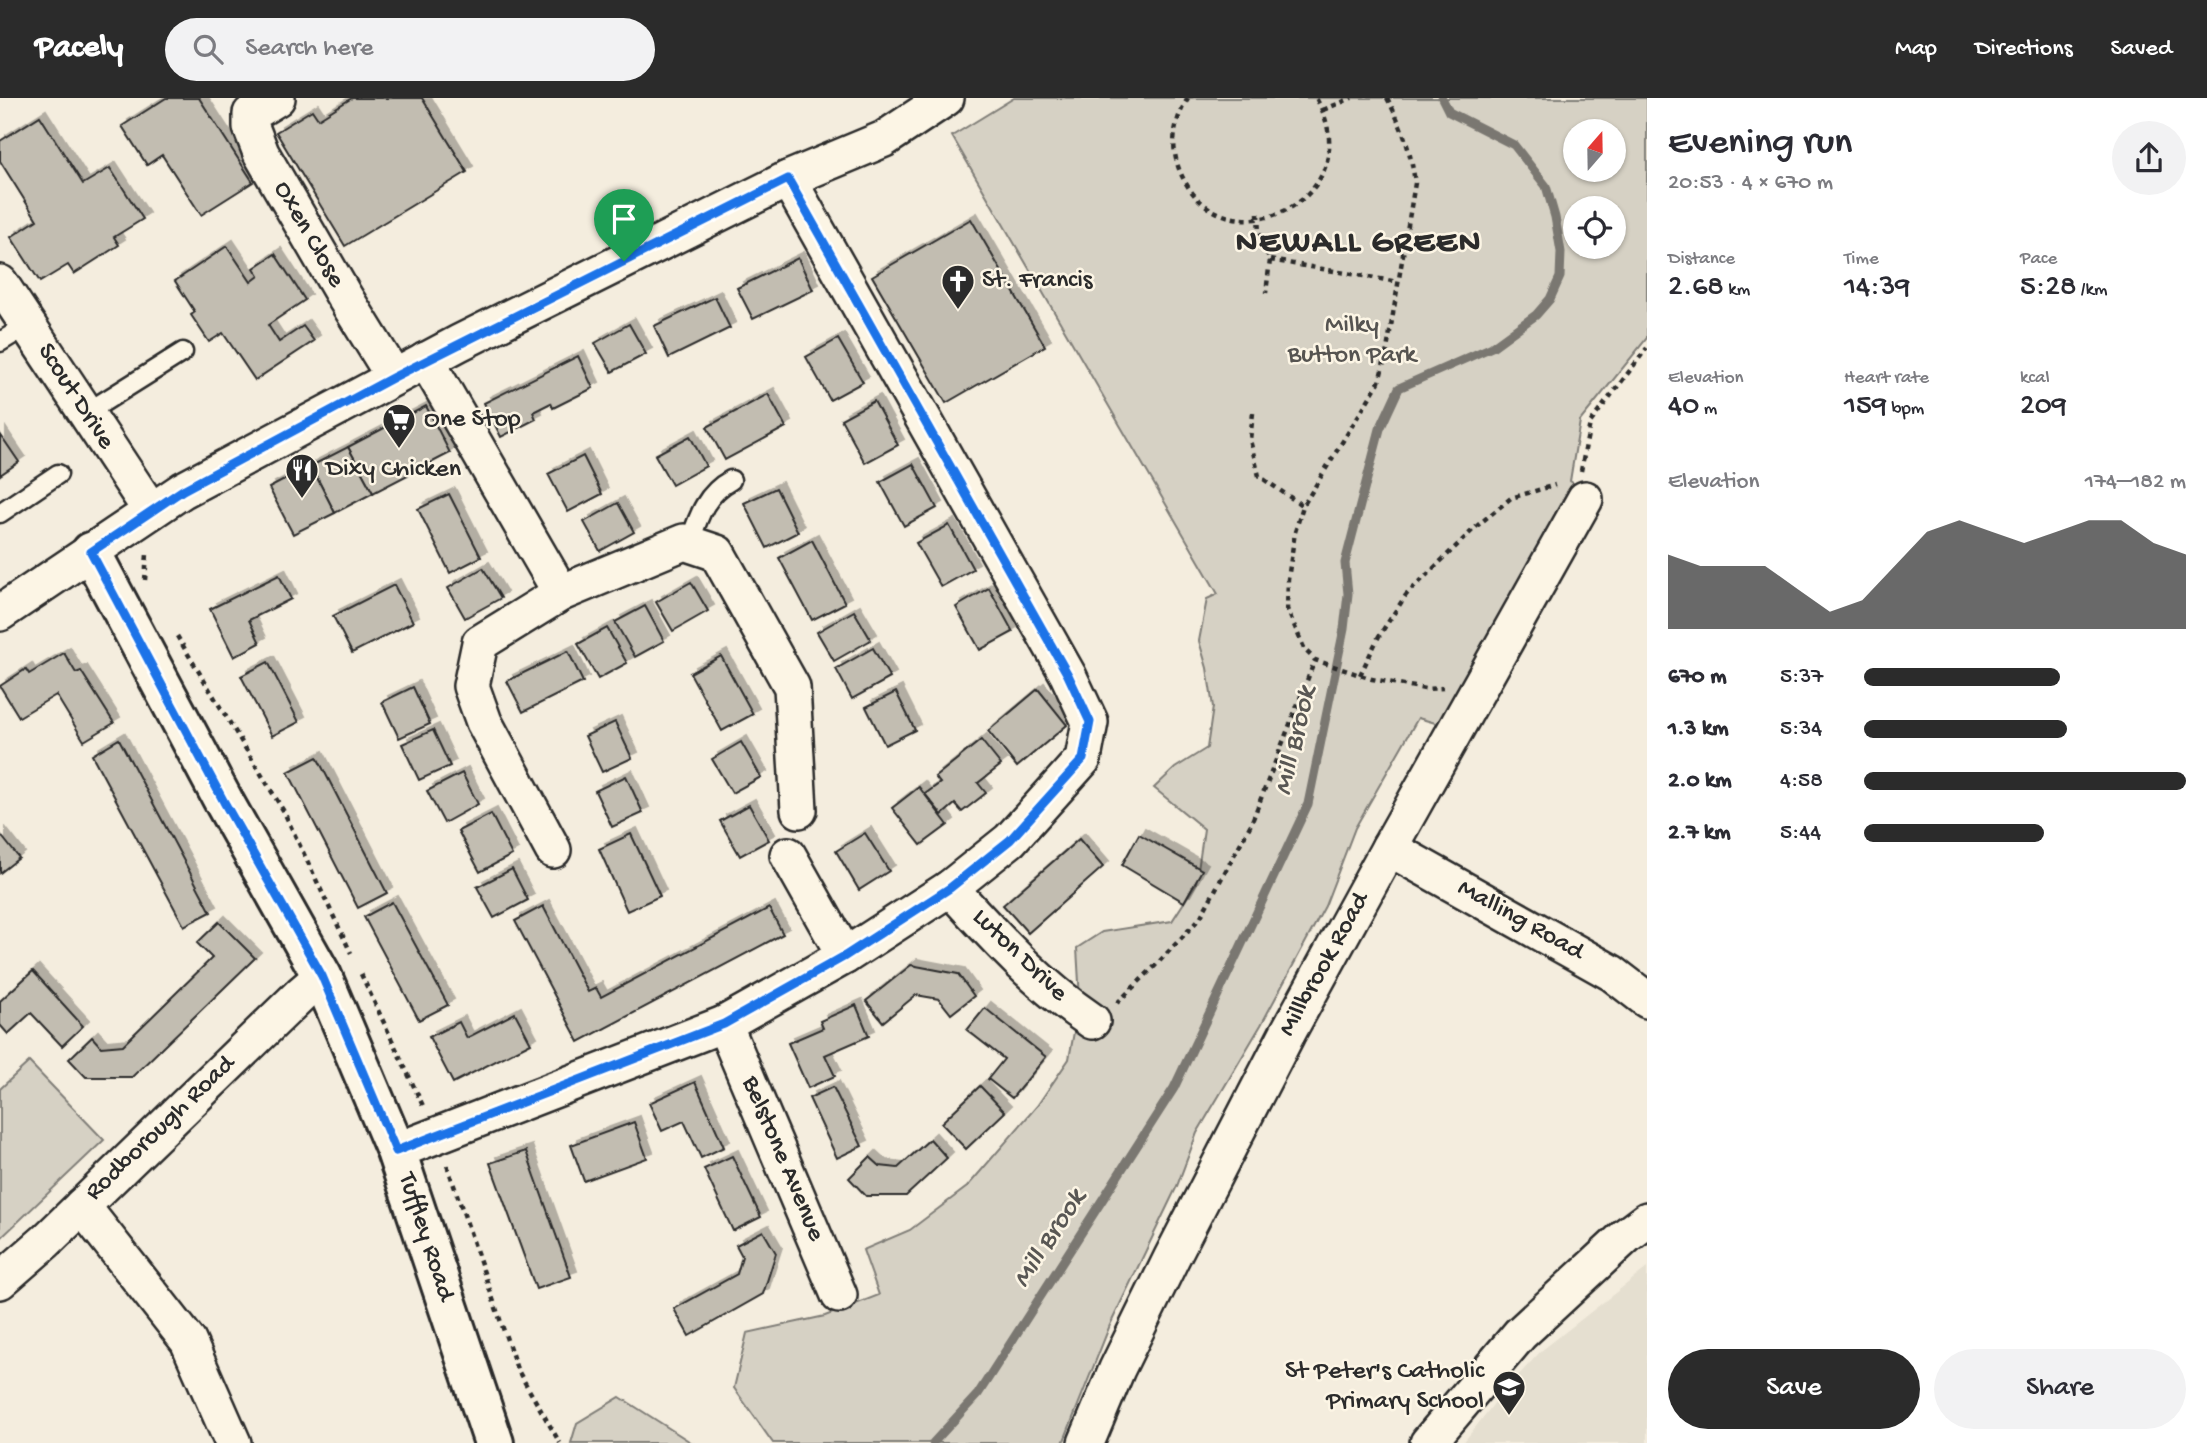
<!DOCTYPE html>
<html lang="en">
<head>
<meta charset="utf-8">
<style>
  body { margin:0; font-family:"Gochi Hand",sans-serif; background:#f2f2f3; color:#2b2b33; height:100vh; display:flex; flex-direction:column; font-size:26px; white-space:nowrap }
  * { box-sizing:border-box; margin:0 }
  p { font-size:23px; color:#7c7c81 }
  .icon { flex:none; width:38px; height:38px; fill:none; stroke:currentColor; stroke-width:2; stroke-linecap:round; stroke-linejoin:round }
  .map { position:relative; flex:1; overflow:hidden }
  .drawer { display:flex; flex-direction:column; background:#fff; width:560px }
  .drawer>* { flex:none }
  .needle { width:46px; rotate:20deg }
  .buttons { position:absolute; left:1563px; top:21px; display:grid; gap:14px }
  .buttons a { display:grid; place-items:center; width:63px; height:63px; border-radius:50%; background:#fff; box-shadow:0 2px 5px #0004; font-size:35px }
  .pin { position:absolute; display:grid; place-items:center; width:60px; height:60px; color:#fff; margin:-72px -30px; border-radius:50% 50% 50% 0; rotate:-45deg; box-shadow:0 0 7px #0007 }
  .pin .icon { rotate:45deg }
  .round { display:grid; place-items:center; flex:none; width:74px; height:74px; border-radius:37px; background:#f2f2f3 }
  .head { display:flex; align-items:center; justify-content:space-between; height:119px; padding:0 21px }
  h1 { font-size:38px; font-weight:600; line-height:52px }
  .figures { display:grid; grid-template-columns:repeat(3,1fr); gap:10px; height:119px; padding:7px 21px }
  .figures div { display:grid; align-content:center }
  .figures b { font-size:30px; font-weight:600 }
  .figures small { font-size:19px; font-weight:400 }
  .figures p { font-size:19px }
  .chart { height:196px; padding:14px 21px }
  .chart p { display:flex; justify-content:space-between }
  .chart svg { width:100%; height:126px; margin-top:7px; fill:#2b2b2b; opacity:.7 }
  .primary-button { display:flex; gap:14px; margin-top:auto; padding:14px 21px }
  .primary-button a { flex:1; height:80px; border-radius:42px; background:#2b2b2b; color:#fff; font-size:28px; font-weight:600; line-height:80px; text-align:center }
  .primary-button a+a { background:#f2f2f3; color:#2b2b33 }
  ul { padding:0 21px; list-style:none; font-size:23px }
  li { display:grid; grid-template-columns:112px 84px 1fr; align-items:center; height:52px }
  li i { height:18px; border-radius:9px; background:#2b2b2b }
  header { display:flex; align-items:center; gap:42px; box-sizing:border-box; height:98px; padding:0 35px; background:#2b2b2b; color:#fff }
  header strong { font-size:33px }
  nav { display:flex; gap:38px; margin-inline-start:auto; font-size:24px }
  .search { width:490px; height:63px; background:#f2f2f3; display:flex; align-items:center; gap:18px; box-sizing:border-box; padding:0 24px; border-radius:38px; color:#7c7c81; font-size:26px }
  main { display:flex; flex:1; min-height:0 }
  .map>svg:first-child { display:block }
</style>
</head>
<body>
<header>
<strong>Pacely</strong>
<div class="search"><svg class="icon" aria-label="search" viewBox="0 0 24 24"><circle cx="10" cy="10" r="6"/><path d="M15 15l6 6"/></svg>Search here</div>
<nav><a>Map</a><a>Directions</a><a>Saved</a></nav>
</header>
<main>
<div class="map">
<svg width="1647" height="1345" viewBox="0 0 1647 1345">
  <defs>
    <filter id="shadow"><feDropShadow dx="6" dy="-6" stdDeviation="0" flood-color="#0004"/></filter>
  </defs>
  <rect width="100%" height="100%" fill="#f4edde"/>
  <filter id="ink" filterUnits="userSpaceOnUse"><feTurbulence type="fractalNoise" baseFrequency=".0143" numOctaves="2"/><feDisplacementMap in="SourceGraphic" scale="14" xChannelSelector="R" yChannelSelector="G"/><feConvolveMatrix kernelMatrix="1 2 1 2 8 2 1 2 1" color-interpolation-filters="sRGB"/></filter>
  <g filter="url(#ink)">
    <path fill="#e5dfd0" d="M1647 1170V1345H1463L1503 1294 1541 1253Z"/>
    <g fill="#d6d1c4" stroke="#807e78" stroke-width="2" fill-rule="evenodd">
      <path d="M1014 0H1647V240L1580 323 1570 383 1576 387 1439 626 1418 620 1355 730 1325 808 1261 927 1197 1035 1177 1088 1110 1227 1063 1345H773L734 1290 747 1235 825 1218 879 1197 863 1152 910 1132 967 1089 1037 1008 1069 961 1080 902 1077 850 1102 834 1172 823 1196 786 1204 731 1154 690 1175 670 1207 650 1213 609 1207 570 1199 543 1207 501 1218 496 952 38ZM1575 33H1614V72H1575ZM1575 110H1614V149H1575Z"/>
      <path d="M29 964 104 1042 0 1141V991Z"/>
      <path d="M620 1299 692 1345H571L577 1325Z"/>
    </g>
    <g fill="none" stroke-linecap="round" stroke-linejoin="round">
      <path stroke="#7a7771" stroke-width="9" d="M933 1345 978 1296 1174 990 1308 706 1344 531 1348 496 1345 465 1380 331 1399 290 1492 249 1536 217 1550 201 1560 179 1561 154 1555 119 1546 88 1514 47 1449 14 1442 0"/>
    </g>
    <g fill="#c2bdb1" stroke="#2b2b2b" stroke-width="2" filter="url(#shadow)">
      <path d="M166 0H199L253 84 201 117 162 57 147 67 122 28Z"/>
      <path d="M352 0H422L467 74 345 148 276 34 312 12 318 21Z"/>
      <path d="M40 18 83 86 110 70 143 121 114 139 119 147 74 176 68 167 40 184 11 139 37 122 0 63V43Z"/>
      <path d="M971 121 1045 248 946 305 872 178Z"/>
      <path d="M227 148 251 184 259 178 254 170 275 156 305 202 268 227 279 244 303 228 314 243 255 282 223 235 209 244 191 217 195 214 175 183Z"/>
      <path d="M798 160 813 192 753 221 737 190Z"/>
      <path d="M715 199 730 230 669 260 654 228Z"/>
      <path d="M629 226 646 256 612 274 595 245Z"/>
      <path d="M838 241 863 284 830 302 806 259Z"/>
      <path d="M578 258 593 290 553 310 551 305 533 314 536 321 501 339 484 305Z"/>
      <path d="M768 296 786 329 725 362 707 329Z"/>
      <path d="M874 303 898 347 865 365 841 321Z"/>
      <path d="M426 308 450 355 373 395 348 349Z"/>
      <path d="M0 336 19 364 0 377Z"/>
      <path d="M690 338 706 368 672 387 655 357Z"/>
      <path d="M348 349 373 395 335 415 311 368Z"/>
      <path d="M583 358 602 396 568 414 548 376Z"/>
      <path d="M913 366 937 410 904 428 880 384Z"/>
      <path d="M311 368 335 415 293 436 269 390Z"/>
      <path d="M776 390 798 434 767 450 744 405Z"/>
      <path d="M449 396 481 459 450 475 418 411Z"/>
      <path d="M618 405 634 434 600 453 584 424Z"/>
      <path d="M949 427 973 471 941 489 916 445Z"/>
      <path d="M812 442 845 505 812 522 779 460Z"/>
      <path d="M483 470 501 500 465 520 448 490Z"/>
      <path d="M279 477 291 501 249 522 260 545 234 559 210 511Z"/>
      <path d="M691 484 708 513 673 533 656 504Z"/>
      <path d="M394 487 413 524 352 555 333 518Z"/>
      <path d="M989 490 1013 534 980 552 956 509Z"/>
      <path d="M645 508 664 543 635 559 615 524Z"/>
      <path d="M854 513 871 542 834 563 817 534Z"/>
      <path d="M607 530 627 565 598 581 578 546Z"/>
      <path d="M873 550 890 580 852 601 836 571Z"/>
      <path d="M568 553 583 584 523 614 507 583Z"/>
      <path d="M64 555 76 575 81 573 114 625 84 643 56 597 19 619 0 588 26 571 29 576Z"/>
      <path d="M721 558 753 616 722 633 690 575Z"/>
      <path d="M268 564 299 624 272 638 241 578Z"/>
      <path d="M413 589 430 626 399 640 382 604Z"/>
      <path d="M1038 591 1067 627 1017 669 988 633Z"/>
      <path d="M896 594 915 632 885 647 866 609Z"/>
      <path d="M615 624 632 660 602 674 585 638Z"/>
      <path d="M433 632 450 668 419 682 402 646Z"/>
      <path d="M119 641 211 814 184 828 92 657Z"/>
      <path d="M981 642 1001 667 978 685 986 695 962 714 955 706 942 717 925 696 940 685 935 679Z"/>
      <path d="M741 644 761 679 732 695 712 661Z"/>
      <path d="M317 659 387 795 358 810 288 674Z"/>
      <path d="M462 675 478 706 444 725 427 693Z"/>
      <path d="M626 678 643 715 612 729 595 693Z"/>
      <path d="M919 689 948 727 921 747 892 710Z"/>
      <path d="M749 707 769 742 740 758 720 723Z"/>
      <path d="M491 716 512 757 480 774 458 733Z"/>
      <path d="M865 735 889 773 859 792 836 753Z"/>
      <path d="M0 736 19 760 0 775Z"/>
      <path d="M631 736 660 798 627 813 599 751Z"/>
      <path d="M1139 736 1202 772 1184 804 1122 767Z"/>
      <path d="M1079 741 1103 769 1028 835 1003 807Z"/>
      <path d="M512 771 528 802 494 820 477 789Z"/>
      <path d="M392 804 448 907 419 922 364 819Z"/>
      <path d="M543 808 588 894 596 890 601 899 769 810 783 836 579 944 515 823Z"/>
      <path d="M219 824 255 860 132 979H86L69 961 92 939 101 949 123 947 212 860 197 845Z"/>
      <path d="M911 867 958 876 974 898 951 916 939 901 916 897 883 924 866 903Z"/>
      <path d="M33 873 83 928 62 948 31 915 8 936 0 927V903Z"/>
      <path d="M856 907 869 938 825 957 835 978 808 990 788 945 823 930 820 923Z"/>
      <path d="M985 910 1046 959 1012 1000 988 981 1004 961 967 932Z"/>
      <path d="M515 915 531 945 453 985 429 939 459 924 467 940Z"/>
      <path d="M695 984 724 1049 701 1060 684 1023 662 1033 649 1005Z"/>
      <path d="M980 988 1005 1014 966 1051 941 1025Z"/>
      <path d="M833 989 862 1048 837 1060 809 1000Z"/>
      <path d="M634 1024 647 1060 584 1083 571 1047Z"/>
      <path d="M930 1041 947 1060 906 1098H866L849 1080 870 1059 880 1068 898 1070Z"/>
      <path d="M526 1053 571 1179 536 1191 490 1065Z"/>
      <path d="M732 1058 761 1119 733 1133 704 1071Z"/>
      <path d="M763 1133 776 1155 763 1196 689 1238 674 1211 737 1176 742 1158 736 1147Z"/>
    </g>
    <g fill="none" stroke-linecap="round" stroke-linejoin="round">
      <defs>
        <g id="service">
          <path d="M0 244 28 227"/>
          <path d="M86 315 183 254"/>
          <path d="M0 415 58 376"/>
          <path d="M689 446C698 420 705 396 731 382"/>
        </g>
        <g id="minor">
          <path d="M277 0 251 16V29L261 55 344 198 394 279"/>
          <path d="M0 185 151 413"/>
          <path d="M426 262 561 495"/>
          <path d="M0 515 183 392 459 245 788 81 884 41 946 0"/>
          <path d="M1389 750 1612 875 1647 902"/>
          <path d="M553 752 484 624 471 588 480 545 561 495 684 444 717 455 792 589 799 712"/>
          <path d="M788 757 845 858"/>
          <path d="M950 790C994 838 1037 886 1092 923"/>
          <path d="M724 926 839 1197"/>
          <path d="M396 1053 724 926 845 858 950 790 1010 742 1083 661 1090 624 1068 577 788 81"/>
          <path d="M82 1108 188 1243 233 1345"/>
          <path d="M0 1183 46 1143 301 896 322 878"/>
          <path d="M1086 1345 1117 1271 1172 1159 1287 936 1389 750 1585 401"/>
          <path d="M1428 1345 1520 1236 1627 1137 1647 1122"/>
        </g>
        <path id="tertiary" d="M91 454 224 704 322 878 396 1053 494 1345"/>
      </defs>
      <use href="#service" stroke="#2b2b2b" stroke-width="23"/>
      <use href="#minor" stroke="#2b2b2b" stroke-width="40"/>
      <use href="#tertiary" stroke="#2b2b2b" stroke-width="44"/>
      <g stroke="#2b2b2b" stroke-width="4.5" stroke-dasharray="5 5" stroke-linecap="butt">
        <path d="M1188 0C1174 22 1170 47 1179 71 1219 174 1375 103 1316 0"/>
        <path d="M1387 0C1402 28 1411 53 1415 85L1387 252 1379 284 1303 408 1295 434 1288 481 1287 511 1305 552 1315 562 1372 581 1425 591 1443 590"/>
        <path d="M1323 12 1352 0"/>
        <path d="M1258 115 1259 137 1270 162 1266 195"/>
        <path d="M1270 162 1398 184"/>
        <path d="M1253 315 1250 342 1259 378 1303 408"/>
        <path d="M1581 373 1590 325 1647 250"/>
        <path d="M145 482 147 456"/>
        <path d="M177 538 283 712 351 855"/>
        <path d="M1360 577 1379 538 1406 497 1478 427 1511 400 1555 387"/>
        <path d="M361 876 424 1010"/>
        <path d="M1117 905 1155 868 1200 820 1251 726 1315 562"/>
        <path d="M447 1067 517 1271 560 1345"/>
      </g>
      <use href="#service" stroke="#fcf5e5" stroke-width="18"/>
      <use href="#minor" stroke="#fcf5e5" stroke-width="35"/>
      <use href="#tertiary" stroke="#fcf5e5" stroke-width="38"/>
    </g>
  </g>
  <g fill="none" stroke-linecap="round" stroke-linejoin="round" filter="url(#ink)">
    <defs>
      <path id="route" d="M788 81 1068 577 1090 624 1083 661 1010 742 950 790 845 858 724 926 396 1053 322 878 224 704 91 454 183 392 394 279Z"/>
    </defs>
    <use href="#route" stroke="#fff" stroke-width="14"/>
    <use href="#route" stroke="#1a73e8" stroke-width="9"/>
  </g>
  <defs>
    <symbol id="church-pin" viewBox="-11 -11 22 30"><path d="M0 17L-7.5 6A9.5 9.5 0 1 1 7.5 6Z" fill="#2b2b2b" stroke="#fcf5e5"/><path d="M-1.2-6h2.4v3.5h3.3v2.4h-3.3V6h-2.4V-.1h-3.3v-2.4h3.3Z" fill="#fff"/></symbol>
    <symbol id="supermarket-pin" viewBox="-11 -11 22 30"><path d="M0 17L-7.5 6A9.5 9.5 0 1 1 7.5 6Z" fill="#2b2b2b" stroke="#fcf5e5"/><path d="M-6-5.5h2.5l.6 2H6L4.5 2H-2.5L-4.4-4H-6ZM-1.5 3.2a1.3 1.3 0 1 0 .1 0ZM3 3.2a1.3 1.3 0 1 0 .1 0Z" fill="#fff"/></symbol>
    <symbol id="restaurant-pin" viewBox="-11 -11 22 30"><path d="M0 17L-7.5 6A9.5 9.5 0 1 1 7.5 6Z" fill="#2b2b2b" stroke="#fcf5e5"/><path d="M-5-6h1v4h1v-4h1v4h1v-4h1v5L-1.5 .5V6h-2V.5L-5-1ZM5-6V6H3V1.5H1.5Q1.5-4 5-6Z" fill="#fff"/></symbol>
    <symbol id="school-pin" viewBox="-11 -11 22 30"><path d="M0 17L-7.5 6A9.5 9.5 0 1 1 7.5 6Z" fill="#2b2b2b" stroke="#fcf5e5"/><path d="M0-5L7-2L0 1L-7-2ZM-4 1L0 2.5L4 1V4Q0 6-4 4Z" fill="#fff"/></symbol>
  </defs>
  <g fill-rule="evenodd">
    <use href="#church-pin" x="939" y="164" width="38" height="52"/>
    <use href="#supermarket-pin" x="380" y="303" width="38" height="52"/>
    <use href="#restaurant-pin" x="283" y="353" width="38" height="52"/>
    <use href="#school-pin" x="1490" y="1270" width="38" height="52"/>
  </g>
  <g text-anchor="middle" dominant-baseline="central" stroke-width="5" stroke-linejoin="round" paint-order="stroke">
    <g font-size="26" fill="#2b2b2b" stroke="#fcf5e5">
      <text transform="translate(308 137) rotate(60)">Oxen Close</text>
      <text transform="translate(75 299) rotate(57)">Scout Drive</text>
      <text transform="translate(1520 823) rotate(29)">Malling Road</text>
      <text transform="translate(1019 858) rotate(44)">Luton Drive</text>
      <text transform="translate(1325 867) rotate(-61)">Millbrook Road</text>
      <text transform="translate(161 1031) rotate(-44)">Rodborough Road</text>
      <text transform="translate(782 1061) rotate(67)">Belstone Avenue</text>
      <text transform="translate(425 1139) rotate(72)">Tuffley Road</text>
    </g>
    <g font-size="26" fill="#2b2b2b" stroke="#fcf5e5" text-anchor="start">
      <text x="982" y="183">St. Francis</text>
      <text x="424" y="322">One Stop</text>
      <text x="326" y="372">Dixy Chicken</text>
      <text x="1484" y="1274" text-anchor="end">St Peter's Catholic<tspan x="1484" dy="30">Primary School</tspan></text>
    </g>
    <g font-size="26" fill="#565451" stroke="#fcf5e5">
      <text x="1352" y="228">Milky<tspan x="1352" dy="30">Button Park</tspan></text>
    </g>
    <g font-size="28" font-style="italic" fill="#595754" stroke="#fcf5e5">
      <text transform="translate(1296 643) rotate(-77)">Mill Brook</text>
      <text transform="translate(1050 1141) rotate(-57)">Mill Brook</text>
    </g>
    <g font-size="33" font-weight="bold" letter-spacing="2" fill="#2b2b2b" stroke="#fcf5e5">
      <text x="1359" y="146">NEWALL GREEN</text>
    </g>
  </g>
</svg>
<div class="buttons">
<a><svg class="needle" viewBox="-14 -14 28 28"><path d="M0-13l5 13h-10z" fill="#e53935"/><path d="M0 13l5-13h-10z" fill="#7c7c81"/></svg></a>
<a><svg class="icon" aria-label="locate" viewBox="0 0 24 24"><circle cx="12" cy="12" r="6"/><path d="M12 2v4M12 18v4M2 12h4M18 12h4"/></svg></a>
</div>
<div class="pin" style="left:624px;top:163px;background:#1e9e55"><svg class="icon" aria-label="arrive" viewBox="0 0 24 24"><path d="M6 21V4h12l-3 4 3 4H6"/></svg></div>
</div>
<section class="drawer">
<div class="head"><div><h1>Evening run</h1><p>20:53 · 4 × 670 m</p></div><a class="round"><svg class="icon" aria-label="share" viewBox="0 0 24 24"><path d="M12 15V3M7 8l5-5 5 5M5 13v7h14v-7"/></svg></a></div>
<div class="figures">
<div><p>Distance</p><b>2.68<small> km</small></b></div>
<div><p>Time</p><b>14:39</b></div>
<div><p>Pace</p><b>5:28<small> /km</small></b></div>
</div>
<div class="figures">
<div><p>Elevation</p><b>40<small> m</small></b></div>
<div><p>Heart rate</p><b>159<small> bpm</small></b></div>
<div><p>kcal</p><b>209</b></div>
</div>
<div class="chart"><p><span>Elevation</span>174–182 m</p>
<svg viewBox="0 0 160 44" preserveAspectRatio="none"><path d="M0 44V18L10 22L20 22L30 22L40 30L50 38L60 34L70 22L80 10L90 6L100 10L110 14L120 10L130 6L140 6L150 14L160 18V44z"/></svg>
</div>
<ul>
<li><b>670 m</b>5:37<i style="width:61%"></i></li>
<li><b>1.3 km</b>5:34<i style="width:63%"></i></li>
<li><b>2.0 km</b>4:58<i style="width:100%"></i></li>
<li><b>2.7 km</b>5:44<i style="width:56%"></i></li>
</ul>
<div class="primary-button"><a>Save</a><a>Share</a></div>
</section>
</main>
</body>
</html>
